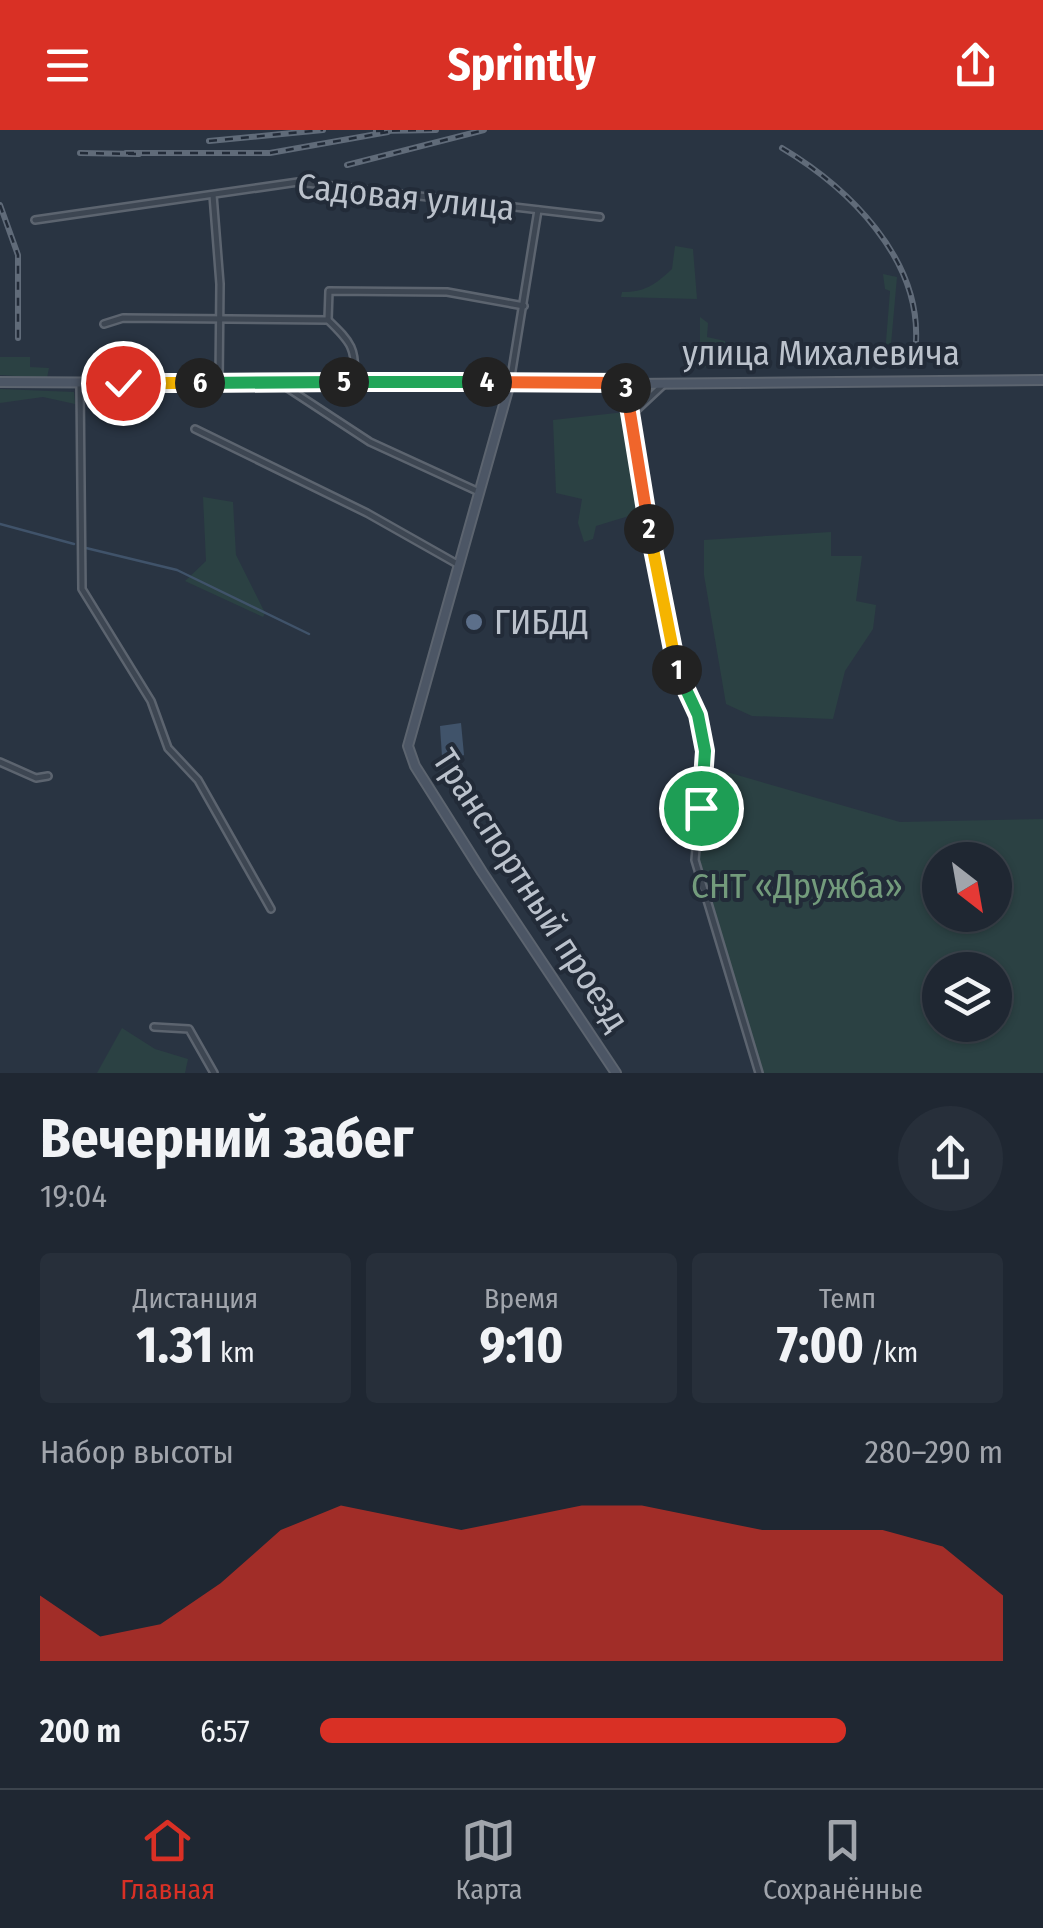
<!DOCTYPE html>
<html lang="ru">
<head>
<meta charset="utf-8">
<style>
  body { margin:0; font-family:"Fira Sans Condensed",sans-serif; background:#272f3a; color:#f1f3f6; height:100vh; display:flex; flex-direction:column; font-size:38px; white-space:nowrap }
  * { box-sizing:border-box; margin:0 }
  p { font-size:32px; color:#a1a5ac }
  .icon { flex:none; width:55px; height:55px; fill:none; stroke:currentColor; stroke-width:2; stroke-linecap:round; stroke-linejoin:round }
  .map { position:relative; height:943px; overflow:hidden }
  .side { display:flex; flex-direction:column; background:#1f2732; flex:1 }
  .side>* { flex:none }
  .needle { width:65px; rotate:149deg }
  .fabs { position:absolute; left:922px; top:712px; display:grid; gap:20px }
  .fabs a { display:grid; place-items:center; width:90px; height:90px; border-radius:50%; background:#1f2732; box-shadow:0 2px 8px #0004,0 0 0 2px #3c444d; font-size:50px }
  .pin { position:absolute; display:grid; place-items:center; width:85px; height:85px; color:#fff; margin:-42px; border:5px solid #fff; border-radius:50%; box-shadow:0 2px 10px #0007 }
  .km { position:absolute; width:50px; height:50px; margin:-25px; border-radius:50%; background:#222; color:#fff; font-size:28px; line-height:50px; text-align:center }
  .round { display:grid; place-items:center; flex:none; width:105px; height:105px; border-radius:52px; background:#272f3a }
  .headline { display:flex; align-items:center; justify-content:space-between; height:170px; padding:0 40px }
  h1 { font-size:55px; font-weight:700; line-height:75px }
  .stats { display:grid; grid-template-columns:repeat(3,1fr); gap:15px; height:170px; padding:10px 40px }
  .stats div { display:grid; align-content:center; border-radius:10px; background:#272f3a; text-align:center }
  .stats b { font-size:50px; font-weight:700 }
  .stats small { font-size:28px; font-weight:400 }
  .stats p { font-size:28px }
  .chart { height:280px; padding:20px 40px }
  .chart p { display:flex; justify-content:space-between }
  .chart svg { width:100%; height:180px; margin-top:10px; fill:#d93025; opacity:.7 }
  ul { padding:0 40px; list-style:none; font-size:32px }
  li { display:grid; grid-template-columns:160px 120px 1fr; align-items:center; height:75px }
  li i { height:25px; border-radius:12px; background:#d93025 }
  header { display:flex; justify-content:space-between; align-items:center; height:130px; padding:0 40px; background:#d93025; color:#fff; font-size:45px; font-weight:700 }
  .tab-bar { display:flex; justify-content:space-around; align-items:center; height:140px; border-top:2px solid #3c444d; background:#1f2732; font-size:28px; color:#a1a5ac }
  .tab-bar a { display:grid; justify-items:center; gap:5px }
  .tab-bar .on { color:#d93025 }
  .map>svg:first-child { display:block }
</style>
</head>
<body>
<header><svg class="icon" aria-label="menu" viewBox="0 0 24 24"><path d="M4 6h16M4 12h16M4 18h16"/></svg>Sprintly<svg class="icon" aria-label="share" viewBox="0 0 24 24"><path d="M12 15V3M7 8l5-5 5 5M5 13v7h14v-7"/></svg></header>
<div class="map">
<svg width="1043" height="943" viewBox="0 0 1043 943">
  <rect width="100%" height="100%" fill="#293442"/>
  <g fill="#2b4143" fill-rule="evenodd">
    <path d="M675 116 693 119 697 169 621 167 622 162C645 162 655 155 672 139Z"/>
    <path d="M883 144 897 147 889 237H884L890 161 885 159Z"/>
    <path d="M700 187 708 193 707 207 725 211 726 238 700 237Z"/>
    <path d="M0 227H30V237L49 238 47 248 0 245Z"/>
    <path d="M0 259 74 262 75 274 43 267 0 273Z"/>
    <path d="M625 282 642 382 596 396 593 409 584 412 578 393 582 369 556 363 553 290Z"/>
    <path d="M203 367 233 372 236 425 265 483 263 487 185 451 206 431Z"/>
    <path d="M831 402V426H862L856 471 876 475 873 499 845 541 833 589 752 586 726 574 704 445V410Z"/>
    <path d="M713 638 900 692 1043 689V943H761L697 728ZM940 730H995V785H940ZM940 840H995V895H940Z"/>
    <path d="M122 898 155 919 188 929 185 943H97Z"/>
  </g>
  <path fill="#40536a" d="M461 593 464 625 450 631 442 627 440 596Z"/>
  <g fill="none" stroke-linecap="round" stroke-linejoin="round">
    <g stroke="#40536a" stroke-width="2.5">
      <path d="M0 394 74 414"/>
      <path d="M86 418 177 440 309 504"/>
    </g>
    <defs>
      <g id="street">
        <path d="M213 65 220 154 219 252"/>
        <path d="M35 90 298 52 600 87"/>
        <path d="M328 190 329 161 447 162 524 176"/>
        <path d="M104 194 123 188 328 190C351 212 357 219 354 252"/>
        <path d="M80 253 82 459 151 571 168 618 198 650 271 779"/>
        <path d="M510 253 538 80"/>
        <path d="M625 253 678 546 698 585 705 621 695 730 759 943"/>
        <path d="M283 255 370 312 479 362"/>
        <path d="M631 285 663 255"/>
        <path d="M195 299 367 383 459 435"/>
        <path d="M0 632 36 648 48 646"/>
        <path d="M154 897 189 899 214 943"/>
      </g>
      <g id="secondary">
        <path d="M0 252 525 255 1043 250"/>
        <path d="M510 253 408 616 415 636 482 742 616 943"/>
      </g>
    </defs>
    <use href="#street" stroke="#5c646f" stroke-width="10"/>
    <use href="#secondary" stroke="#5c646f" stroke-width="12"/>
    <use href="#street" stroke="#3d4652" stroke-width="5"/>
    <use href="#secondary" stroke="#4c5665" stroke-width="8"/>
    <defs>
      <g id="rail">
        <path d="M376 1 436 0"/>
        <path d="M209 11 323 0"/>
        <path d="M782 18C849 58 920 128 916 211"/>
        <path d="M80 23 139 24"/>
        <path d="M126 23H270L388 2"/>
        <path d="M347 35 484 0"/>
        <path d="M0 75 18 125V208"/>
      </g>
    </defs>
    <use href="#rail" stroke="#606b79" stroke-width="6"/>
    <use href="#rail" stroke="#222b38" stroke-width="2.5" stroke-dasharray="8" stroke-linecap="butt"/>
  </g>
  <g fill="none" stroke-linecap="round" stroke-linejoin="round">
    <defs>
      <path id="split-1" d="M677 540 698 585 705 621 701 678"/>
      <path id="split-2" d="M649 399 677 540"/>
      <path id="split-3" d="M626 258 649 399"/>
      <path id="split-4" d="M487 252 626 253V258"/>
      <path id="split-5" d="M344 252H487"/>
      <path id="split-6" d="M200 253 344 252"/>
      <path id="split-7" d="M123 253H200"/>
    </defs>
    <use href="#split-1" stroke="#fff" stroke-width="20"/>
    <use href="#split-2" stroke="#fff" stroke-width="20"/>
    <use href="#split-3" stroke="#fff" stroke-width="20"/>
    <use href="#split-4" stroke="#fff" stroke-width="20"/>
    <use href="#split-5" stroke="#fff" stroke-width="20"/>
    <use href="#split-6" stroke="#fff" stroke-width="20"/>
    <use href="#split-7" stroke="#fff" stroke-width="20"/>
    <use href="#split-1" stroke="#22a559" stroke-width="12"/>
    <use href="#split-2" stroke="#f5b400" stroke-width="12"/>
    <use href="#split-3" stroke="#f0652b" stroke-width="12"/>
    <use href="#split-4" stroke="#f0652b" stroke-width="12"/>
    <use href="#split-5" stroke="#22a559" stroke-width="12"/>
    <use href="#split-6" stroke="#22a559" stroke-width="12"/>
    <use href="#split-7" stroke="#f5b400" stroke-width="12"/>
  </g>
  <circle fill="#5c6f8a" stroke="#222b38" stroke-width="4" cx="474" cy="492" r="10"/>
  <g text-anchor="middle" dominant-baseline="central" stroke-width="8" stroke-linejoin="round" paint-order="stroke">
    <g font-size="35" fill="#bbc2cc" stroke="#222b38">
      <text transform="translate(406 67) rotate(6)">Садовая улица</text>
      <text x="821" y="223">улица Михалевича</text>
      <text transform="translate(531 760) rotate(57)">Транспортный проезд</text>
    </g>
    <g font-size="35" fill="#bbc2cc" stroke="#222b38" text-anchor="start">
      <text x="494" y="492">ГИБДД</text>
    </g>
    <g font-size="35" fill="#739b7c" stroke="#222b38">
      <text x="797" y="756">СНТ «Дружба»</text>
    </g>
  </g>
</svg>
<div class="fabs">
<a><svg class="needle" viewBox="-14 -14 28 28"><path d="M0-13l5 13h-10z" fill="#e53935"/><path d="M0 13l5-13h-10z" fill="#a1a5ac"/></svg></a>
<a><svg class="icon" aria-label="layers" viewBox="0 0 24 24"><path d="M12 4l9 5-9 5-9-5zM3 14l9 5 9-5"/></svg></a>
</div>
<div class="pin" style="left:701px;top:678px;background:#1e9e55"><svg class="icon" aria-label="arrive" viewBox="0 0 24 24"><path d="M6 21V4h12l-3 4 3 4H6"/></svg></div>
<div class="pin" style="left:123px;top:253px;background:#d93025"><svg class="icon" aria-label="check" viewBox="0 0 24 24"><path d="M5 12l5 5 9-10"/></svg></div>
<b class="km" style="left:677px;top:540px">1</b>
<b class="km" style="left:649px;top:399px">2</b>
<b class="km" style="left:626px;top:258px">3</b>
<b class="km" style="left:487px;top:252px">4</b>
<b class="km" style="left:344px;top:252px">5</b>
<b class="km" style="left:200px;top:253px">6</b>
</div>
<section class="side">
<div class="headline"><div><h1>Вечерний забег</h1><p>19:04</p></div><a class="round"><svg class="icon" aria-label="share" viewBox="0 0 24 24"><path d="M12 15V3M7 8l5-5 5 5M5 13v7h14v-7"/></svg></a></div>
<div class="stats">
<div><p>Дистанция</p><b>1.31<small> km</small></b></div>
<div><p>Время</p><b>9:10</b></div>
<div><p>Темп</p><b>7:00<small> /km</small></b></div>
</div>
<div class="chart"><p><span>Набор высоты</span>280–290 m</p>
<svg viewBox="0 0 160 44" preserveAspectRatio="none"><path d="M0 44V28L10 38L20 35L30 25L40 12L50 6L60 9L70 12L80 9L90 6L100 6L110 9L120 12L130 12L140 12L150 16L160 28V44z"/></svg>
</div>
<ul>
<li><b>200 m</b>6:57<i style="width:77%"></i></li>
</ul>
</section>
<nav class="tab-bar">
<a class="on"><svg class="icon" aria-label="home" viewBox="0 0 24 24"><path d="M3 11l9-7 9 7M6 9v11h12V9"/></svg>Главная</a>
<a><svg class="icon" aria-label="map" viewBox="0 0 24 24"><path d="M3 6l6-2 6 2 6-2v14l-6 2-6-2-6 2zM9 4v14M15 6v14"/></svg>Карта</a>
<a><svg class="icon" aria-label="saved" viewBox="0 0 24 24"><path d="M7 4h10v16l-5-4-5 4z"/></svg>Сохранённые</a>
</nav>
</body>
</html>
